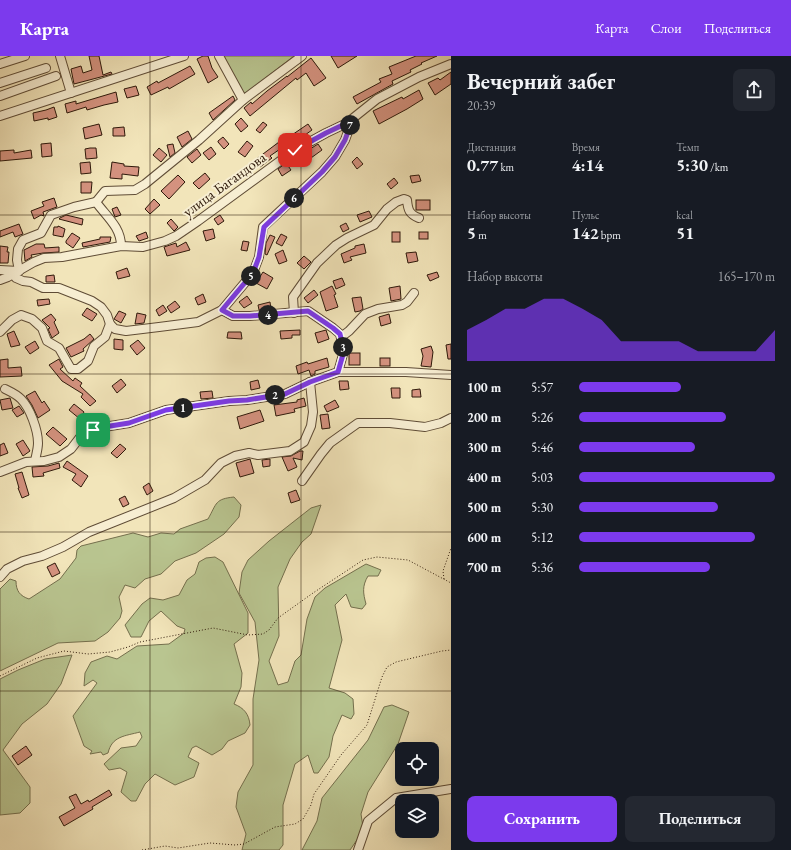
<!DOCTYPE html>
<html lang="ru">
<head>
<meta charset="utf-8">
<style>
  body { margin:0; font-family:"EB Garamond",serif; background:#242831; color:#f1f3f6; height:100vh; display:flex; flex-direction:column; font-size:15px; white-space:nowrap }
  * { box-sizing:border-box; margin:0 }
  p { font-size:13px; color:#9ea1a6 }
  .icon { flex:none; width:22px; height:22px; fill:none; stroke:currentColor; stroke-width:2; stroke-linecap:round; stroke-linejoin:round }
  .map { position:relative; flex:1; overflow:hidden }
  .panel { display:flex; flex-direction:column; background:#171b24; width:340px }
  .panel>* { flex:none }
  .fabs { position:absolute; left:395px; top:686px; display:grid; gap:8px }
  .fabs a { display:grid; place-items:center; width:44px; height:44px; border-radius:8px; background:#171b24; box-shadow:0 4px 16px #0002; font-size:20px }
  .pin { position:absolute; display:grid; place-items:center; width:34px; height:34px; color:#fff; margin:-17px; border-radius:8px; box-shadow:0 2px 6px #0006 }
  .km { position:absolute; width:20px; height:20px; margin:-10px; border-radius:50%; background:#222; color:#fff; font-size:11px; line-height:20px; text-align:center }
  .round { display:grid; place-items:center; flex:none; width:42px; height:42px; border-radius:8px; background:#242831 }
  .headline { display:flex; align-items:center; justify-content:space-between; height:68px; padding:0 16px }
  h1 { font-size:22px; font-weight:700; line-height:30px }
  .metrics { display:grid; grid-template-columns:repeat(3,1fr); gap:6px; height:68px; padding:4px 16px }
  .metrics div { display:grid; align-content:center }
  .metrics b { font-size:17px; font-weight:700 }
  .metrics small { font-size:11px; font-weight:400 }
  .metrics p { font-size:11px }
  .chart { height:112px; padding:8px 16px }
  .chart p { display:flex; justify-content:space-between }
  .chart svg { width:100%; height:72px; margin-top:4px; fill:#7c3aed; opacity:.7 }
  .action { display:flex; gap:8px; margin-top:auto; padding:8px 16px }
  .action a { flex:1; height:46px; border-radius:8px; background:#7c3aed; color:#fff; font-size:16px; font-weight:700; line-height:46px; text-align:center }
  .action a+a { background:#242831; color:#f1f3f6 }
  ul { padding:0 16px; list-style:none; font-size:13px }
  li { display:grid; grid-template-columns:64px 48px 1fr; align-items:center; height:30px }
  li i { height:10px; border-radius:5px; background:#7c3aed }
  header { display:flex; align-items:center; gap:24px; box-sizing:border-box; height:56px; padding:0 20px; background:#7c3aed; color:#fff }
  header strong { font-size:19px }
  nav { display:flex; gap:22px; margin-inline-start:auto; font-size:14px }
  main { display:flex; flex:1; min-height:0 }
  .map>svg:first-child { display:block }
</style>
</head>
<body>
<header>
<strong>Карта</strong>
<nav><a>Карта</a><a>Слои</a><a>Поделиться</a></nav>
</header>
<main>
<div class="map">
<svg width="451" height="794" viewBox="0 0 451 794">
  <rect width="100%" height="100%" fill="#f2e5ba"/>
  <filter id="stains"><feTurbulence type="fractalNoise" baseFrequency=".005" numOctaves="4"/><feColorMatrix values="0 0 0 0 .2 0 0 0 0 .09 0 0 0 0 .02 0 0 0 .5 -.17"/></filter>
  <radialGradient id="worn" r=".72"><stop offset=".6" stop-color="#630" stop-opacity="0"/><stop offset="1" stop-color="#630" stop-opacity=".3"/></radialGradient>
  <g fill="#b9c590" stroke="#746f4d">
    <path d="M224 0H294L246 37H241Z"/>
    <path d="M234 441 241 449 239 461 224 478 196 497 175 505 161 518 145 523 135 532 125 529 119 541 122 555 120 562 108 576 95 585 58 587 0 615V533L10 523 16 525C16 535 20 540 29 543L60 523 76 502 77 494 81 490 133 477 148 481 161 477 174 478 180 473 208 463C217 447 215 443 234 441Z"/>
    <path d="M321 449 311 478 302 486 290 503 278 531 279 580 269 605 278 629 288 626 295 605 301 599 307 563 315 541 325 532 366 508 381 514 378 520H368C362 530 363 537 366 548L362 553 351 551 346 538 335 549 342 584 329 632 345 637 353 643 354 658 351 663 342 659 333 680 329 701 318 717H314L308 699 295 708 283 749V789L279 794H242L246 778 236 751 238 736 253 709V643L259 604 255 566 239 537 242 516 248 504 269 485 311 452Z"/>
    <path d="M215 501 223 506 248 557V577L234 588 242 617 241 631 234 648C244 652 249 658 250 669L245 677 228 685 222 693 212 699 196 690 192 692 188 701 199 707 194 721 175 729 155 718 145 728 136 745H131L121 736 127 716 120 712 109 714 104 708 121 692 136 690 142 681 140 676C125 680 112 680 108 697L103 699 101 696 90 698 92 695 84 690 73 660 97 627 93 624 84 630 85 617 91 606 107 600 117 603 137 590 169 588 184 577 185 573 177 570 161 555 149 565 141 581H131L125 569 142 548 150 542 163 544 179 539 187 524 195 518 199 506 206 502Z"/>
    <path d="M72 599 61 628 47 648 22 668 3 694 30 731V747L20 757 0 759V623L18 614 45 603Z"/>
    <path d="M392 649 409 656 398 688 368 736 361 758 363 771 359 781 350 794H302L317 765 322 742 368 684 384 651Z"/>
  </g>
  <g fill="#d4927f" stroke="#2e190a">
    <path d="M89 0H99L103 19 111 16 112 18 74 28 71 13 81 10 83 17 92 14Z"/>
    <path d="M203 0H208L212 12 218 21 208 27 197 3Z"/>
    <path d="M331 0H357L338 12Z"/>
    <path d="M416 0H437L421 7 422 8 410 14 411 16 392 25 393 28 357 48 353 41 381 26 379 23 392 18 389 11Z"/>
    <path d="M311 2 326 22 314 30 306 17 297 24 296 22 250 60 244 52 251 46 252 48 267 35 287 20V21Z"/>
    <path d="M190 10 195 18 169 33 168 31 151 39 147 31 157 25 158 27Z"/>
    <path d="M451 16V28L435 39 428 27 438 22 440 24Z"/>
    <path d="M136 30 139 39 127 42 124 33Z"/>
    <path d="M419 34 423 43 407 53 379 68 373 55 402 41 403 43Z"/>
    <path d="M116 36 118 46 104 49 87 54 86 51 67 57 65 48 76 45V48Z"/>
    <path d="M233 40 235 44 213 64 209 57Z"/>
    <path d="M54 51 57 61 48 64V62L34 65 33 57 46 54Z"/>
    <path d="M241 62 248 70 241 76 235 68Z"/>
    <path d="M263 66 267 69 260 77 256 74Z"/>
    <path d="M99 68 102 79 85 83 83 72Z"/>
    <path d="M308 68 312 74 291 89 286 83Z"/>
    <path d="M124 71 125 80H113V72Z"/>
    <path d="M188 75 192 83 182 91 177 81Z"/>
    <path d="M223 81 229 88 224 93 218 86V85Z"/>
    <path d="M247 85 253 90 245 101 238 96Z"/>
    <path d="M279 86 283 91 270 100 272 102 260 111 255 104Z"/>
    <path d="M51 87 52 100 42 101 41 88Z"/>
    <path d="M173 88 175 97 170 101 167 89Z"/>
    <path d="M318 88 322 94 304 107 299 100Z"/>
    <path d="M211 91 216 98 209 104 203 97Z"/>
    <path d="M90 92H96L97 102 86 103 85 93Z"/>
    <path d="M159 92 167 99 161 106 153 99Z"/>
    <path d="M197 93 201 99 192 107 187 101Z"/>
    <path d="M14 94V97L31 94 32 102 0 105V95Z"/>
    <path d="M357 101 363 108 357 113 352 106Z"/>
    <path d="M90 106 91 117 81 118 80 107Z"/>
    <path d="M112 106 124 108V110L139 111 138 120 122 118V123L110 122Z"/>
    <path d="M286 107 291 114 282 120 278 113Z"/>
    <path d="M205 117 210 123 199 133 193 127Z"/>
    <path d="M178 119 185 126 169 143 161 135Z"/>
    <path d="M419 119 421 125 412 127 410 120Z"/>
    <path d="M394 122 398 127 391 133 387 128Z"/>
    <path d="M81 126H92L91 137H81Z"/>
    <path d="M54 142 57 151 43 156 44 160 41 159 34 163 31 155 44 150 42 146Z"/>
    <path d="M154 143 160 149 150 158 145 153Z"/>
    <rect x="416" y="144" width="14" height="10"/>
    <path d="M117 151 121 159 115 161 112 153Z"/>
    <path d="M369 155 372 161 360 166 357 159Z"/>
    <path d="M66 159 83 163 82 169 59 163 60 162Z"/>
    <path d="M220 159 224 165 218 169 214 163Z"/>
    <path d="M171 163 178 171 174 175 167 167Z"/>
    <path d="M346 167 349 173 343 176 340 170Z"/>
    <path d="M19 168 23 178 15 181 13 176 0 181V175Z"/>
    <path d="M58 170 65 173 63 181 53 179 54 171H58Z"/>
    <path d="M213 173 215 182 206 185 203 175Z"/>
    <path d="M146 176 148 182 139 185 136 180Z"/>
    <rect x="392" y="176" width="8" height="10"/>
    <rect x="419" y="176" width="9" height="7"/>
    <path d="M72 177 80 182 73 192 66 187V185Z"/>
    <path d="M281 178 287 181 282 190 276 187Z"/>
    <path d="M270 179 275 181 267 199 265 198 266 187Z"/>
    <path d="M100 181H111L110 186 83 191 82 187 100 183Z"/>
    <path d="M243 185 249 186 247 195 241 194Z"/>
    <path d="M186 186 190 194 167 200 164 191 176 187 177 191Z"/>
    <path d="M36 188H44L45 192 59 191V196L43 197 31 199 32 201 25 205 24 194Z"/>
    <path d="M364 188 366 197 350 201 352 204 344 207 341 198 355 192V190Z"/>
    <path d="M0 190 8 191 7 196H9L8 207H0Z"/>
    <path d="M283 194 287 205 279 208 275 198Z"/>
    <path d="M416 196 418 205 408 207 406 197Z"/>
    <path d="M304 200 311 206 304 213 297 207Z"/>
    <path d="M127 212 130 220 118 223 116 216Z"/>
    <path d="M263 216 273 222 267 233 256 227Z"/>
    <path d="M437 216 439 221 430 225 427 219Z"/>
    <path d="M54 219 55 226H46V220Z"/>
    <path d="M342 222 345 229 336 233 333 225Z"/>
    <path d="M332 230 336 238 334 239 338 251 326 255 320 236Z"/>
    <path d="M400 230 401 243 391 245 389 232Z"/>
    <path d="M314 234 318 239 308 247 304 242Z"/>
    <path d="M203 238 206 246 198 249 195 242Z"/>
    <path d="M247 240 252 247 244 252 239 246Z"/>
    <path d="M361 241 363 253 360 255 355 256 352 242Z"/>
    <path d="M49 243 50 248 38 250 37 244Z"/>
    <path d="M175 245 180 251 171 257 167 251Z"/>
    <path d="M270 246 271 253 259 254 258 249Z"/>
    <path d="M163 249 167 255 159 260 156 254Z"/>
    <path d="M87 252 97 258 92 265 82 259Z"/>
    <path d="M119 255 126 258 121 267 114 263Z"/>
    <path d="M137 257 146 259 144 267 135 268Z"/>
    <path d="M51 258 56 264 54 266 59 277 52 282 48 273 50 272 42 264Z"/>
    <path d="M389 258 391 267 381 270 379 261Z"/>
    <path d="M300 274V279H292V282L281 283 280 275Z"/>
    <path d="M326 274 329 283 318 287 315 277Z"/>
    <path d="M14 275 20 289 11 291 7 278Z"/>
    <path d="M228 276H241L242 283 227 282Z"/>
    <path d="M90 278 94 283 83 293 84 295 71 301 66 292 84 283Z"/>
    <path d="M114 283 123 284V294L114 293Z"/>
    <path d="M138 284 145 292 137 299 130 290Z"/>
    <path d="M35 285 39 292 30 298 25 291Z"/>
    <path d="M451 288V303H448L446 289Z"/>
    <path d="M431 290 433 296 431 311 421 310 423 300 421 293Z"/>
    <rect x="349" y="297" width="11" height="12"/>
    <path d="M327 302 329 311 315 315V318L311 320 309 314 298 318 296 310 307 306 308 308Z"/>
    <rect x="380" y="302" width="10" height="8"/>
    <path d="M8 303V312L21 311 22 320 0 321V304Z"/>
    <path d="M59 303 63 311 60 313 73 325 75 322 82 327 80 330 96 345 90 350 81 341 83 338 62 325 49 309Z"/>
    <path d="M121 323 126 329 117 337 112 330Z"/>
    <path d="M258 324 260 332 251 334 250 326Z"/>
    <path d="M339 325H348L349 333 340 334Z"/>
    <path d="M391 332H400V342H392Z"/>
    <path d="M420 333 421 341H412V334Z"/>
    <path d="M35 335 42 347 44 345 50 354 38 362 32 349 26 340Z"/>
    <path d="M212 335 213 342 201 343 200 336Z"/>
    <path d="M10 342 13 352 2 354 0 344Z"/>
    <path d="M304 342 306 350 294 353 295 356 276 360 274 349 297 346V344Z"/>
    <path d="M335 344 339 351 327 356 324 350Z"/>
    <path d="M74 348 84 356 80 363 69 354Z"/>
    <path d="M19 350 24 357 17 361 12 354Z"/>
    <path d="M260 354 264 365 240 373 237 361Z"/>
    <path d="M328 358 330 372 322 373 320 359Z"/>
    <path d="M53 371 67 383 60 390 46 378Z"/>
    <path d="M101 378 104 384 97 387 94 381Z"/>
    <path d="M23 384 30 395 23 400 16 388Z"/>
    <path d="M4 387 8 397 0 400V389Z"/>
    <path d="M120 388 126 393 117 402 111 397Z"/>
    <path d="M300 395H303L302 404 293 402 297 411 288 415 282 401 291 400Z"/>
    <path d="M250 403 254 417 240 421 236 407Z"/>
    <path d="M270 403V410L263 411 262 404Z"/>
    <path d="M67 405 88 420 81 431 72 424 76 418 63 411Z"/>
    <path d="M59 407 60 412 43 417 44 420 33 421 32 411 48 410Z"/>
    <path d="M22 416 29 439 22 442 18 432H19L15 418Z"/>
    <path d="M149 427 153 435 147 439 143 431Z"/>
    <path d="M296 434 300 444 291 447 288 437Z"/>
    <path d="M125 440 129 448 123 451 119 443Z"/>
    <path d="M55 507 60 517 52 521 47 511Z"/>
    <path d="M26 690 32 699 18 709 12 700Z"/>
    <path d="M109 734 112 739 92 751 93 753 64 770 59 761 75 752 69 741 76 738 81 748 88 744 89 746Z"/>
  </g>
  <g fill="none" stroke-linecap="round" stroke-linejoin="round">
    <defs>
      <g id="minor">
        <path d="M60 0 71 37"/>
        <path d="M219 0 243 44"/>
        <path d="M0 8 25 0"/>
        <path d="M0 27 46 12"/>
        <path d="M0 40 56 20"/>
        <path d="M0 60 184 0"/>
        <path d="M96 146 105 135 135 134 145 128 199 84 243 44 302 0"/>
        <path d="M96 146C106 160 121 171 121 190"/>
        <path d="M0 214 19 215"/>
        <path d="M19 215 17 204 18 193 23 184 41 177 51 159 74 151 96 146"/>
        <path d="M13 218 16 222 23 225 31 226 43 232H59L92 245 101 251 107 259 110 268"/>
        <path d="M0 224 8 221 34 206 44 202 62 201 121 190 143 191 165 185 176 180 198 165 295 94 326 77 347 67 377 43 419 21 451 8"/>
        <path d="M222 254 233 260H250L308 255 333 272 340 278 344 295 338 316"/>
        <path d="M294 257 293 241 317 207 336 189 347 182 374 169 387 153 396 146 404 143 407 144C408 154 409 158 419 162"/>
        <path d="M0 276 12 264 21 259 32 263 42 272 47 285 59 292 71 313H78L88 305 94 290 105 281 110 268 115 273 126 275 159 271 198 266 222 254 253 217 259 201 263 171 322 116 335 101 345 84 350 70 347 67"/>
        <path d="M341 281 349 275 365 258 378 253 402 249 407 246 414 237"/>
        <path d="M5 333C11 336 16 338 21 343 30 352 38 374 38 387 38 393 36 399 35 405"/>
        <path d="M0 416 26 406 44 405 59 401 71 393 81 380 93 374 104 371 129 367 166 354 229 345 247 344 285 338 310 326 338 316H406L451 319"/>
        <path d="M302 425 321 398 330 387 358 367H390L425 371 441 367 451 362"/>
        <path d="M0 521 7 513 23 505 42 500 63 491 89 476 174 442 205 424 221 407 235 400 249 397 258 399 290 395 304 386 311 370 313 356 310 326"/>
        <path d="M358 794 368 765 396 742 451 733"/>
      </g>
    </defs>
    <use href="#minor" stroke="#5f4c36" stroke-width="10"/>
    <g stroke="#2e190a" stroke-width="1" stroke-dasharray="1 2" stroke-linecap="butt">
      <path d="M444 523 443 515 451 492"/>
      <path d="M0 620 37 602 64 595 88 598 110 596 128 591 140 586 213 572 248 579 263 578 269 574 278 562 313 537 363 504 377 501 408 504 451 527"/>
      <path d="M142 794 165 790 178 792 210 787 235 789 244 788 275 771 295 768 303 763 311 749 314 738 341 699 367 669 382 621 387 611 396 606 442 595 451 594"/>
    </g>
    <use href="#minor" stroke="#f7eed2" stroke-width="8"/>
  </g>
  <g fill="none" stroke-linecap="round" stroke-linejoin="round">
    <defs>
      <path id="route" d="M93 374 104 371 129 367 166 354 229 345 247 344 285 338 310 326 338 316 344 295 340 278 333 272 308 255 250 260H233L222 254 253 217 259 201 264 171 322 116 335 101 345 84 350 70 347 67 326 77 295 94"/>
    </defs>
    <use href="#route" stroke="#fff" stroke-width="8"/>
    <use href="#route" stroke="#7c3aed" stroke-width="5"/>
  </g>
  <path fill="none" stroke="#2e190a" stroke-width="1" stroke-opacity="0.55" d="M150 0V794M301 0V794M0 159H451M0 318H451M0 476H451M0 635H451"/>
  <g text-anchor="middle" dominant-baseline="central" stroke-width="4" stroke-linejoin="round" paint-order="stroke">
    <g font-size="15" fill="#2e190a" stroke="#f7eed2">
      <text transform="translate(224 128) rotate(-36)">улица Багандова</text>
    </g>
  </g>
  <rect width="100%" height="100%" filter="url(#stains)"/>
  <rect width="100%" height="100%" fill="url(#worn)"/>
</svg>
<div class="fabs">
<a><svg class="icon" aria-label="locate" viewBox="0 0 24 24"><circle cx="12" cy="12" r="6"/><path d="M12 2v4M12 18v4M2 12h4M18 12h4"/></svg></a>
<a><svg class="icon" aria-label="layers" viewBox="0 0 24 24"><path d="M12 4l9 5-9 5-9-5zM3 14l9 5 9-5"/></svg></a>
</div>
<div class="pin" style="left:93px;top:374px;background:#1e9e55"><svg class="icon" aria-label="arrive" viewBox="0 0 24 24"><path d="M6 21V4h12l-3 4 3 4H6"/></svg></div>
<div class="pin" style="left:295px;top:94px;background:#d93025"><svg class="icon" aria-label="check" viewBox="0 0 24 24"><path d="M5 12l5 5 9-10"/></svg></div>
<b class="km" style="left:183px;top:352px">1</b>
<b class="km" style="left:275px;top:339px">2</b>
<b class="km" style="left:343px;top:291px">3</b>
<b class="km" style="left:268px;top:259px">4</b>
<b class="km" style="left:251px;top:220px">5</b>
<b class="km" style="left:294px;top:142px">6</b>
<b class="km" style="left:350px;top:69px">7</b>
</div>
<section class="panel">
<div class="headline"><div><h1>Вечерний забег</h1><p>20:39</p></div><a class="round"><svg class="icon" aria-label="share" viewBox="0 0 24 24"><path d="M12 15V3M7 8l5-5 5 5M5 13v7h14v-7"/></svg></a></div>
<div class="metrics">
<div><p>Дистанция</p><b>0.77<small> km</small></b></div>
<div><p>Время</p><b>4:14</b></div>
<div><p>Темп</p><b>5:30<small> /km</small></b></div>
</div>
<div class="metrics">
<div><p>Набор высоты</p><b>5<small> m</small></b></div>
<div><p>Пульс</p><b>142<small> bpm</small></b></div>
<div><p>kcal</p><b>51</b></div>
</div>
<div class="chart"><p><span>Набор высоты</span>165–170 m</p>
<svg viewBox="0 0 160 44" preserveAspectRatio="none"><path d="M0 44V25L10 19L20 12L30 12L40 6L50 6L60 12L70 19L80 32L90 32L100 32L110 32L120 38L130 38L140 38L150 38L160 25V44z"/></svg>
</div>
<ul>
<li><b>100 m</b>5:57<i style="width:52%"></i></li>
<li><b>200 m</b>5:26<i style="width:75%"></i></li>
<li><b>300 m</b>5:46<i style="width:59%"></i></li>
<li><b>400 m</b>5:03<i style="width:100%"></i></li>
<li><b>500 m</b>5:30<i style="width:71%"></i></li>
<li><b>600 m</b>5:12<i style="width:90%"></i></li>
<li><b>700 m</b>5:36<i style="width:67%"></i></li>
</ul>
<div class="action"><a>Сохранить</a><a>Поделиться</a></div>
</section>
</main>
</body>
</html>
